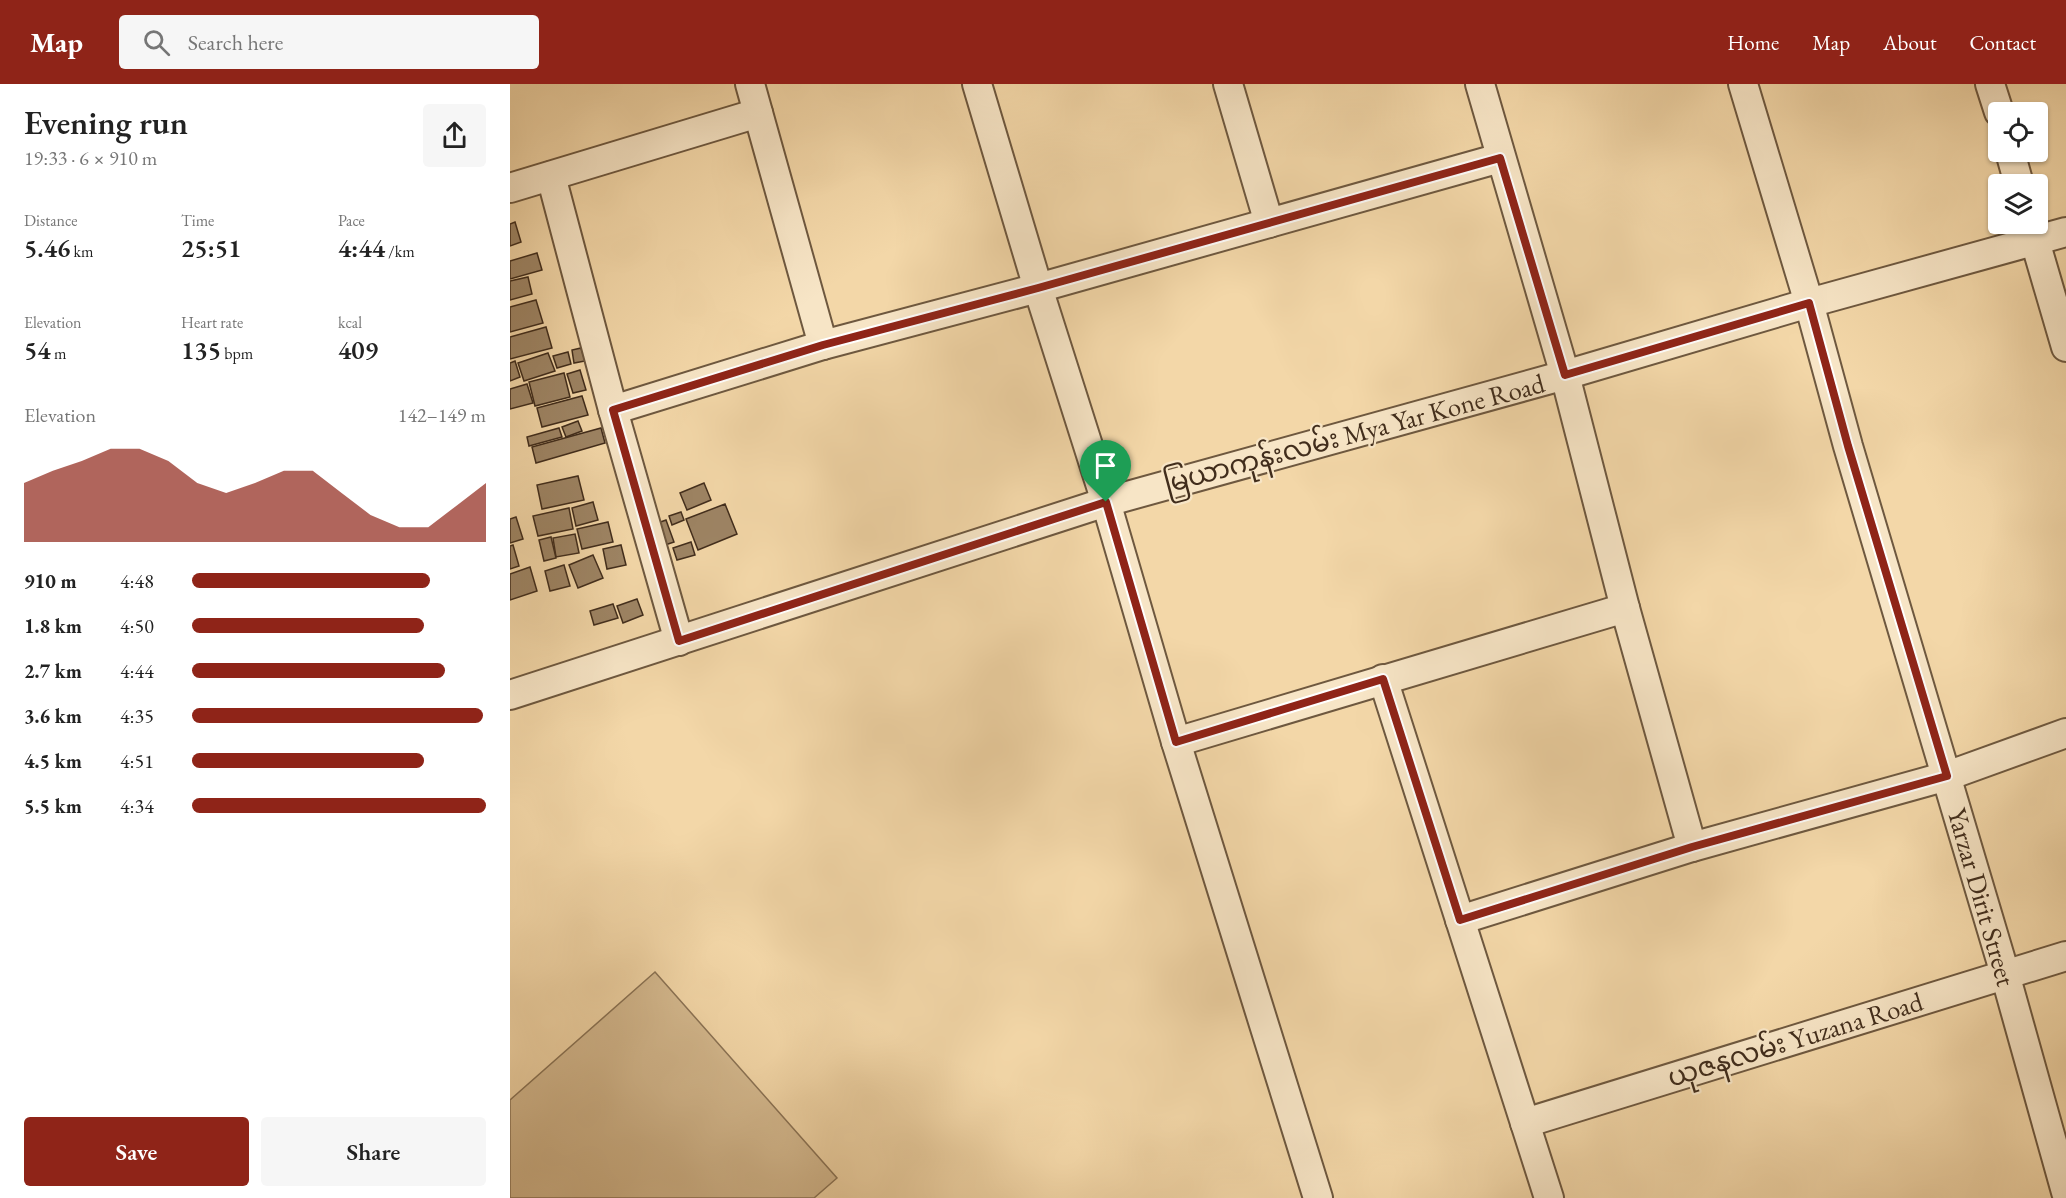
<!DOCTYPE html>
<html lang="en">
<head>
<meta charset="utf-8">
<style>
  body { margin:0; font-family:"EB Garamond","Noto Sans Myanmar",serif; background:#f6f6f6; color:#222; height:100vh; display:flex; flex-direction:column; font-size:22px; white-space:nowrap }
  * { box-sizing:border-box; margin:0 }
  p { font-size:20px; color:#767676 }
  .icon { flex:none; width:33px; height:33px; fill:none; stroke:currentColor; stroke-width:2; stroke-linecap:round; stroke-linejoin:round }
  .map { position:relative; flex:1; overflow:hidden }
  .panel { display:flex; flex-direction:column; background:#fff; width:510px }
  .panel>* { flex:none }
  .buttons { position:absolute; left:1478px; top:18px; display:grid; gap:12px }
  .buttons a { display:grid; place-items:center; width:60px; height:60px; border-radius:6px; background:#fff; box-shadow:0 2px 4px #0004; font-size:30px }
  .pin { position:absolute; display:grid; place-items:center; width:51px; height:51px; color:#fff; margin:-62px -26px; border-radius:50% 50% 50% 0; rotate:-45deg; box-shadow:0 0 6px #0007 }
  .pin .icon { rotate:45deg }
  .round { display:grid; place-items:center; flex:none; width:63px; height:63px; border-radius:6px; background:#f6f6f6 }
  .overview { display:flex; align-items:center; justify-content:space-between; height:102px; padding:0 24px }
  h1 { font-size:33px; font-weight:600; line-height:45px }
  .stats { display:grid; grid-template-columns:repeat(3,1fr); gap:9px; height:102px; padding:6px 24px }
  .stats div { display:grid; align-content:center }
  .stats b { font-size:26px; font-weight:600 }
  .stats small { font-size:16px; font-weight:400 }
  .stats p { font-size:16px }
  .chart { height:168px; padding:12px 24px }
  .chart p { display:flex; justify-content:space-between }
  .chart svg { width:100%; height:108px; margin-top:6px; fill:#8f2418; opacity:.7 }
  .cta { display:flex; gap:12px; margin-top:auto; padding:12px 24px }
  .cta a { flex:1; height:69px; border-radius:6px; background:#8f2418; color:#fff; font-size:24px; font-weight:600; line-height:69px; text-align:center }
  .cta a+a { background:#f6f6f6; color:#222 }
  ul { padding:0 24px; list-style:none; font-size:20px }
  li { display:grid; grid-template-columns:96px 72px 1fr; align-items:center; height:45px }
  li i { height:15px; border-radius:8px; background:#8f2418 }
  header { display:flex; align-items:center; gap:36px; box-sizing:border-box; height:84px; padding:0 30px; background:#8f2418; color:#fff }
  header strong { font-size:28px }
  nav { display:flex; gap:33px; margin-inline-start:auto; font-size:21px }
  .search { width:420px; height:54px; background:#f6f6f6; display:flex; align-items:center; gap:15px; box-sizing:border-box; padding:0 21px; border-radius:6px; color:#767676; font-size:22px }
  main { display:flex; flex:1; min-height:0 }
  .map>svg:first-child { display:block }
</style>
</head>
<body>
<header>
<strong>Map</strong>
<div class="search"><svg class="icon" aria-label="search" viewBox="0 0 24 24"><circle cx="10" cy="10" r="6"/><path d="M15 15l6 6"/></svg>Search here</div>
<nav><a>Home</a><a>Map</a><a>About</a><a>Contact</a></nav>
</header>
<main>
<section class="panel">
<div class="overview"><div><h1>Evening run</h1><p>19:33 · 6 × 910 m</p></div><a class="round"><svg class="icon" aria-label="share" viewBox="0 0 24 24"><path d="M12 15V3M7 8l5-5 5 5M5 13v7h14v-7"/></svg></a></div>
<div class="stats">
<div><p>Distance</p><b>5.46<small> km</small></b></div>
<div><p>Time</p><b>25:51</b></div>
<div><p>Pace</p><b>4:44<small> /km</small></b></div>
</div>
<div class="stats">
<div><p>Elevation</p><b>54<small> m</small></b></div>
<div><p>Heart rate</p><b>135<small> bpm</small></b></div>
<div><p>kcal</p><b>409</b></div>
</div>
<div class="chart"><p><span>Elevation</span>142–149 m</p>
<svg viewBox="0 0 160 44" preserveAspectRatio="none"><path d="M0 44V20L10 15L20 11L30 6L40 6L50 11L60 20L70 24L80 20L90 15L100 15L110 24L120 33L130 38L140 38L150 29L160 20V44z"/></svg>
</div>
<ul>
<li><b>910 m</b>4:48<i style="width:81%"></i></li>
<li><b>1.8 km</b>4:50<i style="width:79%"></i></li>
<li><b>2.7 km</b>4:44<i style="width:86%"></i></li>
<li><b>3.6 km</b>4:35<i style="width:99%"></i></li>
<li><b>4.5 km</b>4:51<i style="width:79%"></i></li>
<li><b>5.5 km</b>4:34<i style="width:100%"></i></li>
</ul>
<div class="cta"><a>Save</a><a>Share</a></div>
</section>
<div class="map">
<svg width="1556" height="1114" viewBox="0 0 1556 1114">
  <rect width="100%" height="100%" fill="#f3d7a8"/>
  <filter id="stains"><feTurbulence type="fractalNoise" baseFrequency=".00333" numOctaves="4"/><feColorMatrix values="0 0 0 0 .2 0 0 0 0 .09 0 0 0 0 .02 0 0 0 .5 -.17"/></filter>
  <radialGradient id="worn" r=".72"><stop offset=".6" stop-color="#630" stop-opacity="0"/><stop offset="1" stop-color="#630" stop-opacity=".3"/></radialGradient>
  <path fill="#d5ba90" stroke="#8b7456" stroke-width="1.5" d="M145 888 327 1094 304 1114H0V1016Z"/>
  <g fill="#9e8565" stroke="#412d1c" stroke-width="1.5">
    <path d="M5 138 11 158 0 162V140Z"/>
    <path d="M27 169 32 186 0 195V177Z"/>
    <path d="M18 193 22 210 0 216V197Z"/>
    <path d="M26 216 33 239 0 248V223Z"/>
    <path d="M36 243 42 264 0 275V253Z"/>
    <path d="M71 264 75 277 64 279 62 266Z"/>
    <path d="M58 268 61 280 47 284 43 272Z"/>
    <path d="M38 269 45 287 14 297 8 279Z"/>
    <path d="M5 277 10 293 0 297V279Z"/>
    <path d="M70 286 76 306 63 309 57 290Z"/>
    <path d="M54 289 60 313 25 322 19 298Z"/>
    <path d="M17 300 23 319 0 325V305Z"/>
    <path d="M72 312 78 331 32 343 27 324Z"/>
    <path d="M68 337 72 347 56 353 52 343Z"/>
    <path d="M49 344 52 353 19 362 17 353Z"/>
    <path d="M91 344 95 359 26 379 22 363Z"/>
    <path d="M68 392 74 416 32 425 27 401Z"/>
    <path d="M194 399 201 416 177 426 170 409Z"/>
    <path d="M83 418 88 436 66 442 62 424Z"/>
    <path d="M215 420 227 450 188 466 176 435Z"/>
    <path d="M59 424 63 445 28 452 23 432Z"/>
    <path d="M171 428 174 436 162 441 159 432Z"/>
    <path d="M6 433 13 455 0 459V435Z"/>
    <path d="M156 436 164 458 152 462 145 440Z"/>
    <path d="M98 438 103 458 72 465 67 445Z"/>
    <path d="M65 450 69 469 46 473 43 454Z"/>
    <path d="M41 453 46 474 34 477 29 456Z"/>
    <path d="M181 458 185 471 167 476 163 464Z"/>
    <path d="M3 461 9 482 0 485V462Z"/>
    <path d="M111 461 116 481 97 485 93 465Z"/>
    <path d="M83 471 93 494 68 504 59 481Z"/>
    <path d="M54 481 60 502 40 507 35 487Z"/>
    <path d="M20 483 27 507 0 516V490Z"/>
    <path d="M127 515 133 531 113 539 107 522Z"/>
    <path d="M103 520 108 534 84 541 80 527Z"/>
  </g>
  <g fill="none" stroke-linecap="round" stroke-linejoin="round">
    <defs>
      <g id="minor">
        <path d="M240 0 313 261"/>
        <path d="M467 0 528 204 596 418 666 658 808 1114"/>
        <path d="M718 0 759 139"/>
        <path d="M970 0 1055 291 1115 524 1182 763"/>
        <path d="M1233 0 1299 219 1338 362 1495 890 1556 1108"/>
        <path d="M1480 0 1489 28"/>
        <path d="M1500 68 1509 100"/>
        <path d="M41 92 103 326 169 557"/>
        <path d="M0 104 248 29"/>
        <path d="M1520 140 1556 263"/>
        <path d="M103 326 313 261 528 204 990 74"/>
        <path d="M873 595 1039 1114"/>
        <path d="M0 611 596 418 1055 291 1299 219 1556 148"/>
        <path d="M666 658 1115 524"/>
        <path d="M950 836 1182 763 1437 692 1556 649"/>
        <path d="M1015 1039 1556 872"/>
      </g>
    </defs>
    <use href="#minor" stroke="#6e583f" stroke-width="32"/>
    <use href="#minor" stroke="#f7e5c6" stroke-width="28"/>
  </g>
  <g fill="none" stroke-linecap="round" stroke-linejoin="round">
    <defs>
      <path id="route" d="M990 74 1055 291 1299 219 1338 362 1437 692 1182 763 950 836 873 595 666 658 596 418 169 557 103 326 313 261 528 204Z"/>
    </defs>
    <use href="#route" stroke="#fff" stroke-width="12"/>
    <use href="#route" stroke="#8f2418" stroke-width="8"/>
  </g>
  <g text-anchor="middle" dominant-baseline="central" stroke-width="4.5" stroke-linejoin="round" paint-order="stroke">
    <g font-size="27" fill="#412d1c" stroke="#f7e5c6">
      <text transform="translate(844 349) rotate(-15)">မြယာကုန်းလမ်း Mya Yar Kone Road</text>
      <text transform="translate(1472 813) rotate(74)">Yarzar Dirit Street</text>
      <text transform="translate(1285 955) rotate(-17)">ယုဇနလမ်း Yuzana Road</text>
    </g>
  </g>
  <rect width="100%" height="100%" filter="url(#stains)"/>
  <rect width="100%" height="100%" fill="url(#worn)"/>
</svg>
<div class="buttons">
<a><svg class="icon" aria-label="locate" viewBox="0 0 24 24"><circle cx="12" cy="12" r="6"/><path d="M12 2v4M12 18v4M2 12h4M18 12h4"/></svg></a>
<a><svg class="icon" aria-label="layers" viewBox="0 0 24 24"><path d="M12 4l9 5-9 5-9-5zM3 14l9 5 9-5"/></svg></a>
</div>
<div class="pin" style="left:596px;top:418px;background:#1e9e55"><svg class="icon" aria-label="arrive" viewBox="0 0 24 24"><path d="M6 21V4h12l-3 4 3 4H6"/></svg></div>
</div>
</main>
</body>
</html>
